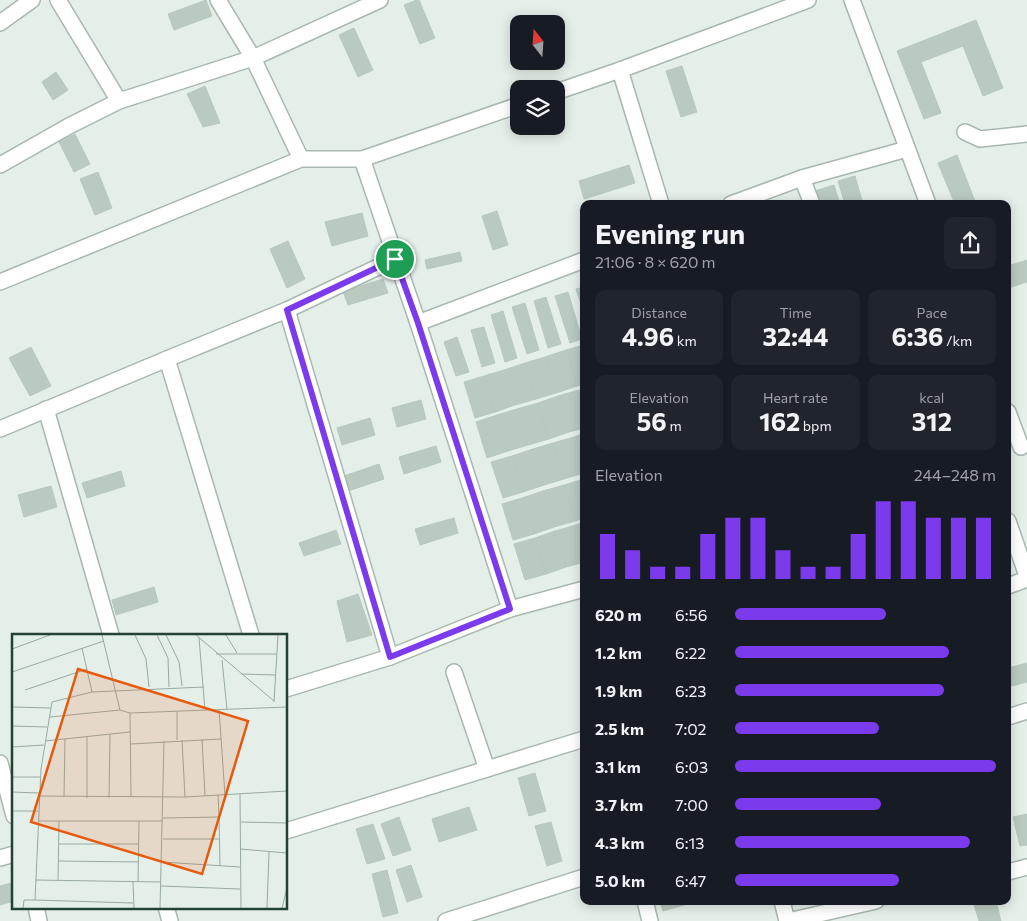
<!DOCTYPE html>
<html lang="en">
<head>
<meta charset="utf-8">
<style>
  body { margin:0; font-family:Commissioner,sans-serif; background:#20242c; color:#f1f3f6; height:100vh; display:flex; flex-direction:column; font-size:19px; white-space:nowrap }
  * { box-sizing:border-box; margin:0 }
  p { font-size:16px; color:#9ea1a6 }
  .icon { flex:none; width:28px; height:28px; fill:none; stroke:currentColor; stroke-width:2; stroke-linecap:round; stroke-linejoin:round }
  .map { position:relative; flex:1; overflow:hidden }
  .side { position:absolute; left:580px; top:200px; width:431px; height:705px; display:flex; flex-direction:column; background:#171b24; border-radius:10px; box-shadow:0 2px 12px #0003 }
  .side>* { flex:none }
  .needle { width:32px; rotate:343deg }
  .buttons { position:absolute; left:510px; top:15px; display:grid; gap:10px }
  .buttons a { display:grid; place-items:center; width:55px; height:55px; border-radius:10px; background:#171b24; box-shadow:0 2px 12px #0003; font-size:25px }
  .pin { position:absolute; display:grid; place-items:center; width:42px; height:42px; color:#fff; margin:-21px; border:2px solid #fff; border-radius:50%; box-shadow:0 1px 5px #0007 }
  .round { display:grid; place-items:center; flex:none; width:52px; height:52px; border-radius:10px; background:#20242c }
  .headline { display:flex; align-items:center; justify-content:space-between; height:85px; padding:0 15px }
  h1 { font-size:28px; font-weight:700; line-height:38px }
  .metrics { display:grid; grid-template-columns:repeat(3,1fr); gap:8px; height:85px; padding:5px 15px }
  .metrics div { display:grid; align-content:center; border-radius:10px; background:#20242c; text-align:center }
  .metrics b { font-size:25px; font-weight:700 }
  .metrics small { font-size:14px; font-weight:400 }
  .metrics p { font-size:14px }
  .chart { height:140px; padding:10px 15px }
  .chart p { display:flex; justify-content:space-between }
  .chart svg { width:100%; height:90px; margin-top:5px; stroke:#7c3aed; stroke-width:6 }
  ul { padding:0 15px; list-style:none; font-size:16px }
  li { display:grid; grid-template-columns:80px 60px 1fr; align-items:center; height:38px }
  li i { height:12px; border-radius:6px; background:#7c3aed }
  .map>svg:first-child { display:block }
</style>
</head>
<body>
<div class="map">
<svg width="1027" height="921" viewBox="0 0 1027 921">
  <rect width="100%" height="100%" fill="#e5efe9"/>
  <g fill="#bacac1" stroke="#b7c9be">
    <path d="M206 0 212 16 174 30 168 14Z"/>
    <path d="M417 0H419L435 38 420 44 404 5Z"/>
    <path d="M976 20 1003 88 983 96 963 46 921 62 941 113 924 119 897 51Z"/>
    <path d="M354 28 373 70 358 77 339 35Z"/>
    <path d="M682 66 697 112 681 117 666 71Z"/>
    <path d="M56 72 68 90 53 100 42 82Z"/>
    <path d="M205 86 220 123 203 127 187 94Z"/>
    <path d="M75 134 90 164 74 172 59 142Z"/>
    <path d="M957 155 976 204H955L938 163Z"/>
    <path d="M629 165 635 183 584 199 579 181Z"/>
    <path d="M98 172 112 208 95 215 80 179Z"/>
    <path d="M855 176 863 204H845L838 181Z"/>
    <path d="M834 185 840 204H819L815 191Z"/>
    <path d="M497 211 508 245 493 250 482 216Z"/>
    <path d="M362 213 368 236 332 246 325 222Z"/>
    <path d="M288 241 305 279 287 288 270 249Z"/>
    <path d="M460 252 462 261 427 269 425 260Z"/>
    <path d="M1027 260V282L1008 288V266Z"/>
    <path d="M383 279 388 293 348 305 343 291Z"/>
    <path d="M584 287V313L576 289Z"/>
    <path d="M568 292 582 339 570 343 555 296Z"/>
    <path d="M546 297 561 344 548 348 534 301Z"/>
    <path d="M525 303 539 350 527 354 512 307Z"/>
    <path d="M503 311 517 358 505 362 491 315Z"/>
    <path d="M484 327 495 363 482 367 471 330Z"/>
    <path d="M457 337 469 372 456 376 444 342Z"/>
    <path d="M584 345V384L577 386 566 350Z"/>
    <path d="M31 347 51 386 30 396 9 358Z"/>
    <path d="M566 350 577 386 556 393 545 357Z"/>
    <path d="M545 357 556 393 536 399 525 363Z"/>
    <path d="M525 363 536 399 515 405 504 370Z"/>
    <path d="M504 370 515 405 495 412 484 376Z"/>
    <path d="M484 376 495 412 475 418 464 382Z"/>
    <path d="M579 390 584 406V428L569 432 558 396Z"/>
    <path d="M558 396 569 432 549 439 538 403Z"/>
    <path d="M421 400 426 419 397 427 392 408Z"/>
    <path d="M538 403 549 439 528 445 517 409Z"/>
    <path d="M517 409 528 445 508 451 497 415Z"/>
    <path d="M497 415 508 451 487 458 476 422Z"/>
    <path d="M370 418 375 435 342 445 337 428Z"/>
    <path d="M584 433V470L574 437Z"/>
    <path d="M574 437 584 470V473L564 479 553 443Z"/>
    <path d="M553 443 564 479 544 485 533 449Z"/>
    <path d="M436 446 441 462 404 474 399 457Z"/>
    <path d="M533 449 544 485 523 492 512 456Z"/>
    <path d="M512 456 523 492 503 498 491 462Z"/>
    <path d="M379 464 384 479 348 491 344 476Z"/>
    <path d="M121 471 125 486 87 498 82 483Z"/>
    <path d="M584 479V518L575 521 564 485Z"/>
    <path d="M564 485 575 521 554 527 543 491Z"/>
    <path d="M51 486 57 507 24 517 18 495Z"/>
    <path d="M543 491 554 527 534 534 522 498Z"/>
    <path d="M522 498 534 534 513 540 502 504Z"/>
    <path d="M454 518 458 533 420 545 415 529Z"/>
    <path d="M584 522V550L576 525Z"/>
    <path d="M576 525 584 550V562L566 567 555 531Z"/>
    <path d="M336 530 341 544 304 556 299 543Z"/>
    <path d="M555 531 566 567 546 574 535 538Z"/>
    <path d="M535 538 546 574 525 580 514 544Z"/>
    <path d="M154 587 158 602 116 615 112 600Z"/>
    <path d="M358 594 372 635 347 642 337 601Z"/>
    <path d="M1027 663V682L1008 687V668Z"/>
    <path d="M535 773 546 811 529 816 518 778Z"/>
    <path d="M469 807 477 830 439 842 432 819Z"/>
    <path d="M1027 814V845L1020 846 1013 817Z"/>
    <path d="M399 817 411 850 393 856 381 824Z"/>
    <path d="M551 822 562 861 547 866 535 826Z"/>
    <path d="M373 824 385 859 367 864 356 829Z"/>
    <path d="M411 865 422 897 407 902 396 870Z"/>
    <path d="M387 870 398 913 383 917 372 874Z"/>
    <path d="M11 883 14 894V901L0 905V886Z"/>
    <path d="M660 901H698L663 911Z"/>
    <path d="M973 901H996L1001 921H979Z"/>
  </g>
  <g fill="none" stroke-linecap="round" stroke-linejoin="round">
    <defs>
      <g id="minor">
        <path d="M58 0 119 101"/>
        <path d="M218 0 253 58 301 159"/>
        <path d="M852 0 928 204"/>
        <path d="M0 23 32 0"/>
        <path d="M620 70 661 204"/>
        <path d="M556 92 620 70 808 0"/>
        <path d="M965 132 980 139 1027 134"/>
        <path d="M362 159 418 323 510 609"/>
        <path d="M0 165 69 126 119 101 253 58 380 0"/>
        <path d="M802 178 812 204"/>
        <path d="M731 204 802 178 907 149"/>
        <path d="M0 282 301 159H362L519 105"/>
        <path d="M287 310 390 657"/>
        <path d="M418 323 584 260"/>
        <path d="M167 359 251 635"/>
        <path d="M46 409 111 635"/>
        <path d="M1008 412 1021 447"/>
        <path d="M0 429 167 359 287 310 395 259"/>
        <path d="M1008 521 1027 576"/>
        <path d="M1008 586 1027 579"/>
        <path d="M454 672 487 769"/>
        <path d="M286 689 390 657 510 609 584 589"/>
        <path d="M1008 717 1027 711"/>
        <path d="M0 763 14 816"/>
        <path d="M286 831 584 739"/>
        <path d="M0 858 14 854"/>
        <path d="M1008 872 1027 867"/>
        <path d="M645 901 650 921"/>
        <path d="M782 901 787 921"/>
        <path d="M36 907 39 921"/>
        <path d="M166 907 170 921"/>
        <path d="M446 921 584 877"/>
        <path d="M788 921 876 901"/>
      </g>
    </defs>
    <use href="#minor" stroke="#a7b8af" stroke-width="18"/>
    <use href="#minor" stroke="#fff" stroke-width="15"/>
  </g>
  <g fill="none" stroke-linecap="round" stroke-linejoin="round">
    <defs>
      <path id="route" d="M395 259 418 323 510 609 390 657 287 310Z"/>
    </defs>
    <use href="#route" stroke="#fff" stroke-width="10"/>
    <use href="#route" stroke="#7c3aed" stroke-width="6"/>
  </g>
  <g transform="translate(12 634)">
    <rect width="275" height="275" fill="#e5efe9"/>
    <path fill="none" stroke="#97aaa1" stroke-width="1" d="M90 1 108 76M123 1 134 25 137 53M145 1 156 24 157 53M154 1 167 28 170 52M184 1 262 67M214 1 225 19M187 4 193 76M70 14 80 58M0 15 38 1M204 20H264M210 26 215 75M0 38 92 7M229 40 264 41M13 56 75 35M262 68 266 1M0 73 39 74M207 75 213 161M165 78V106M118 79 119 162M38 83 108 76 118 79 275 73M0 92 35 93M75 103V164M190 105 193 162M170 106 173 163M33 107 118 98M119 110 209 105M0 113 32 111M0 143H28M0 158 27 159M228 160 229 274M206 161 207 183M27 162 173 163 275 157M52 163 53 105M97 164 98 101M0 177H26M151 184 207 183 208 232M26 187H151M229 188 275 189M151 205H208M47 210H127M228 215 275 219M46 227 127 228M150 228 228 233M23 246 149 248M46 247 47 187M121 248 122 274M126 248 127 187M149 252 228 255M23 266 121 269M11 274 12 266H23L29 135 40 68 80 58 192 53M148 274 152 107M255 274 257 218M270 274 275 254"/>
    <path fill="#e8590c" fill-opacity="0.15" stroke="#e8590c" stroke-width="2.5" d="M66 35 236 87 190 240 19 188Z"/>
    <rect width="275" height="275" fill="none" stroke="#234234" stroke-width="2.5"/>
  </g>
</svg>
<div class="buttons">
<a><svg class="needle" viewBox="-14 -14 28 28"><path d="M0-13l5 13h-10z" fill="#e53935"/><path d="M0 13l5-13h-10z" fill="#9ea1a6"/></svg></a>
<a><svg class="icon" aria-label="layers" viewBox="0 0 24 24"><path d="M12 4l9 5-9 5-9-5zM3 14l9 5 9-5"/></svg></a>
</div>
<div class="pin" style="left:395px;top:259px;background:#1e9e55"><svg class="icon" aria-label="arrive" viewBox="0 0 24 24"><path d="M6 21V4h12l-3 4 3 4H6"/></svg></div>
<section class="side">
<div class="headline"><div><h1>Evening run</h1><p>21:06 · 8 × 620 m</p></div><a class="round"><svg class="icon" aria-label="share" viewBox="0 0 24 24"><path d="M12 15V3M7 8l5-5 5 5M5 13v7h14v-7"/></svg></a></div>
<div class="metrics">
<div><p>Distance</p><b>4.96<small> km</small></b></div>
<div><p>Time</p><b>32:44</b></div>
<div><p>Pace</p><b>6:36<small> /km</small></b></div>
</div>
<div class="metrics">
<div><p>Elevation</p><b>56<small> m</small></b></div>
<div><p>Heart rate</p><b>162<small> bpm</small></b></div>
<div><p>kcal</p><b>312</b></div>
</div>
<div class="chart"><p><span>Elevation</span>244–248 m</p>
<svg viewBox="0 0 160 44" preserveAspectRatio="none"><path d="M5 44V22M15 44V30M25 44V38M35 44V38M45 44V22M55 44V14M65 44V14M75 44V30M85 44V38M95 44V38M105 44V22M115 44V6M125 44V6M135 44V14M145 44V14M155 44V14"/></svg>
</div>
<ul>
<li><b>620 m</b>6:56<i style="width:58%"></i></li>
<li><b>1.2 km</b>6:22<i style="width:82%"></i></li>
<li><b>1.9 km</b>6:23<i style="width:80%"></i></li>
<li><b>2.5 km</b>7:02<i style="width:55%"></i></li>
<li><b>3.1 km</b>6:03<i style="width:100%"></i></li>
<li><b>3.7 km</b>7:00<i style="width:56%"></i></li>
<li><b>4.3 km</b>6:13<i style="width:90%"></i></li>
<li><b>5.0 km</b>6:47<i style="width:63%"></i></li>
</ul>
</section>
</div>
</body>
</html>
